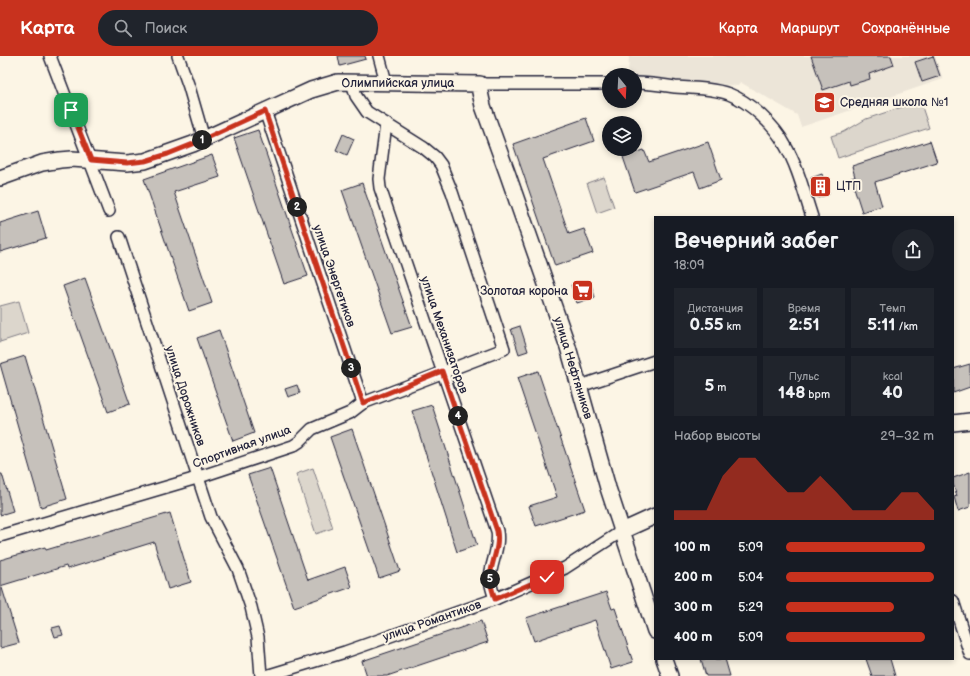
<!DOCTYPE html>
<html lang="ru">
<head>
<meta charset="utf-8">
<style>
  body { margin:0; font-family:"Balsamiq Sans",sans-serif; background:#20242c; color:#f1f3f6; height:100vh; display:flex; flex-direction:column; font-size:15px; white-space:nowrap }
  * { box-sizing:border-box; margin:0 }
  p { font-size:13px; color:#9ea1a6 }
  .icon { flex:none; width:22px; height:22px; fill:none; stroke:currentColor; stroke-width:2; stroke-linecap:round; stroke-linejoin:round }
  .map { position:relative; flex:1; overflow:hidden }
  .panel { position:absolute; left:654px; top:160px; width:300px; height:444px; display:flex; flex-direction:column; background:#171b24; border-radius:0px; box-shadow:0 2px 6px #0003 }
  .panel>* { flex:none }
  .needle { width:26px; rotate:162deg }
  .fabs { position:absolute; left:602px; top:12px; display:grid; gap:8px }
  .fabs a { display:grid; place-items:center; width:40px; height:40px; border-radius:50%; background:#171b24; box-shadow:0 2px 6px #0003; font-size:20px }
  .pin { position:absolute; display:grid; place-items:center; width:34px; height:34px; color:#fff; margin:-17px; border-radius:8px; box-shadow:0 2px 6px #0006 }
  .km { position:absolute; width:20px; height:20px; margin:-10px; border-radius:50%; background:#222; color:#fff; font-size:11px; line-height:20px; text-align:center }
  .round { display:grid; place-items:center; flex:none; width:42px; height:42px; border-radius:21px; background:#20242c }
  .head { display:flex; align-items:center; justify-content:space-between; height:68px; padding:0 20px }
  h1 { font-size:22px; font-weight:700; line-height:30px }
  .stats { display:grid; grid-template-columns:repeat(3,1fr); gap:6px; height:68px; padding:4px 20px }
  .stats div { display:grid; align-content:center; border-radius:0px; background:#20242c; text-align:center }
  .stats b { font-size:17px; font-weight:700 }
  .stats small { font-size:11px; font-weight:400 }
  .stats p { font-size:11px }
  .chart { height:112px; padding:8px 20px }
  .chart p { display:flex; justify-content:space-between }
  .chart svg { width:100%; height:72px; margin-top:4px; fill:#c8321e; opacity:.7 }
  ul { padding:0 20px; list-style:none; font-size:13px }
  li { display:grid; grid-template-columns:64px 48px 1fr; align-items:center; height:30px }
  li i { height:10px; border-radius:5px; background:#c8321e }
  header { display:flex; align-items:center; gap:24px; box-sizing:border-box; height:56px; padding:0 20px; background:#c8321e; color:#fff }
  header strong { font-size:19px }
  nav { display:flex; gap:22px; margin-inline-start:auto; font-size:14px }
  .search { width:280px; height:36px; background:#20242c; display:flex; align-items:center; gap:10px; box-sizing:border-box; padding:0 14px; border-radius:22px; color:#9ea1a6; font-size:15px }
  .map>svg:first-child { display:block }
</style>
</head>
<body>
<header>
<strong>Карта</strong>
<div class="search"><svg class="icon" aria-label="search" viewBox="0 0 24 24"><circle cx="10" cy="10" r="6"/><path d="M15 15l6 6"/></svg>Поиск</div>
<nav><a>Карта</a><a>Маршрут</a><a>Сохранённые</a></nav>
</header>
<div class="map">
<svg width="970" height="620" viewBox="0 0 970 620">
  <rect width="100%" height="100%" fill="#fcf5e5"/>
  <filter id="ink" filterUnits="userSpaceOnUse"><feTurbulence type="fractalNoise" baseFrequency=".025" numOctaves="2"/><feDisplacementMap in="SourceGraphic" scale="8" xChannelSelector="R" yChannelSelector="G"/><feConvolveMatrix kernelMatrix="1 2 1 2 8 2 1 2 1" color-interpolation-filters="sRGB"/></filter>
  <g filter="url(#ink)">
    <path fill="#ece5d8" d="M629 0H935L943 23 801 71 797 59 740 26 738 30 628 19Z"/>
    <g fill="#dcd6cc" stroke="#7f7c84">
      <path d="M920 45 929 72 838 102 831 80 844 76 866 63Z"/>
      <path d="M604 121 614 151 597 157 587 127Z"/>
      <path d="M19 245 28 277 0 286V250Z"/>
      <path d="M313 412 333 472 316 478 296 418Z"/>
    </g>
    <g fill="#c6c1bb" stroke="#22223b">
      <path d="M338 0H365L366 3 340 10Z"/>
      <path d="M811 0H891L894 9 869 18 870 23 850 29 849 25 823 34Z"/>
      <path d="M933 0 940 20 922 26 915 6Z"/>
      <path d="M586 62 594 85 543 103 569 178 584 173 593 197 555 210 513 88Z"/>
      <path d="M258 74 308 220 284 228 234 82Z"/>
      <path d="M343 78 354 83 347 99 336 94Z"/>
      <path d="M930 85 937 106 875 126 882 150 862 156 851 122 855 121 852 110Z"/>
      <path d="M708 86 721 124 700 132 694 116 635 136 623 101 644 94 649 106Z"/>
      <path d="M212 99 220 121 174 136 212 247 189 255 144 123Z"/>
      <path d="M822 118 829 138 818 142 811 122Z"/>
      <path d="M362 127 412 271 392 277 342 134Z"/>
      <path d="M38 155 46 182 0 196V167Z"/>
      <path d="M85 222 130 348 108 356 63 230Z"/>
      <path d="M590 225 595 241 577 247 571 229 580 226 581 228Z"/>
      <path d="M520 270 528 295 519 298 511 273Z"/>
      <path d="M219 274 254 377 233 385 197 282Z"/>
      <path d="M25 300 67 443 41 451 0 308Z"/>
      <path d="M970 308V331L953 337V313Z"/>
      <path d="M538 315 585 454 536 470 529 450 557 441 517 322Z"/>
      <path d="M297 329 300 337 288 341 285 333Z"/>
      <path d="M432 349 477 489 457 496 412 355Z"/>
      <path d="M352 373 400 515 379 522 330 381Z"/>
      <path d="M270 412 308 524 345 511 352 531 294 551 248 419Z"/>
      <path d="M970 416V451L958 455 954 441 957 440 953 428V422Z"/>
      <path d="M0 418H2L13 455 0 459Z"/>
      <path d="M170 457 191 526 168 533 154 486 67 513 66 510 0 530V504L45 491 46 494Z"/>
      <path d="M0 532H2L19 587 0 592Z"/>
      <path d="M606 536 612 553 615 552 633 606 611 613 595 564 534 585 526 562Z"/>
      <path d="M481 565 488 586 387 620H367L362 605Z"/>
      <path d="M60 570 63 579 55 581 52 572Z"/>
      <path d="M701 603H725L730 620H706Z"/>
      <path d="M866 603H890L895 620H872Z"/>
    </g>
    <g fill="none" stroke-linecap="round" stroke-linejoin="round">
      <defs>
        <g id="street">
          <path d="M50 0 109 155"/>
          <path d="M178 0 189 31 204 83"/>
          <path d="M379 0 386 26"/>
          <path d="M635 27C648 27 662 29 675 31 692 32 713 32 729 38 750 46 775 70 785 89 798 111 804 137 812 161"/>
          <path d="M480 28H609"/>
          <path d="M265 55 363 347"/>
          <path d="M386 68 379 123 380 132 497 475C500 492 491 506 490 522 490 529 493 536 495 543"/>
          <path d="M119 181 211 461 238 513 251 551 258 581 261 620"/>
          <path d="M580 330 655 305"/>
          <path d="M0 480 190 424 293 390 299 386 312 373 350 357 363 347 504 293 452 136 441 109 435 101 424 92 367 56 356 40 352 26"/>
          <path d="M953 545 970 598"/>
          <path d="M266 620 345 596 495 543 565 512 622 475"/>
        </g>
        <g id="secondary">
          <path d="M0 122 42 107 60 104 72 103 127 107 145 105 193 88 311 34 338 26 480 28V36L483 50 508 119 568 291 608 432 655 575"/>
          <path d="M953 367 970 365"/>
          <path d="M622 475 655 460"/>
          <path d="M664 603 670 620"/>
        </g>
      </defs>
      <use href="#street" stroke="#22223b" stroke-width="14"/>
      <use href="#secondary" stroke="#22223b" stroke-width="18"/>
      <use href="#street" stroke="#fcf5e5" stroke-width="11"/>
      <use href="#secondary" stroke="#fcf5e5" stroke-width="15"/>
    </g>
  </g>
  <g fill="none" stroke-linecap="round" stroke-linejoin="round" filter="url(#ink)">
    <defs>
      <path id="route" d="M71 54 91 104 127 107 145 105 168 98 193 88 265 55 363 347 442 315 497 475C500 492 491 506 490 522 490 529 493 536 495 543L547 521"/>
    </defs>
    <use href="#route" stroke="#fff" stroke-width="8"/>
    <use href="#route" stroke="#c8321e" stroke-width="5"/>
  </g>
  <defs>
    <symbol id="school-square" viewBox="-11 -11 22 22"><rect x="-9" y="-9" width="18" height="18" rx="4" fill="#c8321e" stroke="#fcf5e5"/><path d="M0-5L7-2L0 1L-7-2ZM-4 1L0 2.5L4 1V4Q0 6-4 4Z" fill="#fff"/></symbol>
    <symbol id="building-square" viewBox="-11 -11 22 22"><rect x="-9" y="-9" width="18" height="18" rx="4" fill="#c8321e" stroke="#fcf5e5"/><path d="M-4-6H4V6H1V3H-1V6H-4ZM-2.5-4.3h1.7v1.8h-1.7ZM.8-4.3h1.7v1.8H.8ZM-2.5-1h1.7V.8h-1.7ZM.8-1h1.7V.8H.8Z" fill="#fff"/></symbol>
    <symbol id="supermarket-square" viewBox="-11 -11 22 22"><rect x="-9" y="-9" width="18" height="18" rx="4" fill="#c8321e" stroke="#fcf5e5"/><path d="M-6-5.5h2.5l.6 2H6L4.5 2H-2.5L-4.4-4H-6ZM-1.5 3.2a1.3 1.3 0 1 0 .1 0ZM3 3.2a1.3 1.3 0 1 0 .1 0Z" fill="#fff"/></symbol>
  </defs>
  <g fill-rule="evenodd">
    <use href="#school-square" x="812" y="34" width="25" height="25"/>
    <use href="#building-square" x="808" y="118" width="25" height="25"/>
    <use href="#supermarket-square" x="570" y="222" width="25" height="25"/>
  </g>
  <g text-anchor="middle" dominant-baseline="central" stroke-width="4" stroke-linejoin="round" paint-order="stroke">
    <g font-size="12" fill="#22223b" stroke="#fcf5e5">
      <text x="398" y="27">Олимпийская улица</text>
      <text transform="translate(334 220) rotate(71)">улица Энергетиков</text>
      <text transform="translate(444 279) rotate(71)">улица Механизаторов</text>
      <text transform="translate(573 312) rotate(73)">улица Нефтяников</text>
      <text transform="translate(185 340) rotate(72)">улица Дорожников</text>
      <text transform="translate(242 391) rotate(-20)">Спортивная улица</text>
      <text transform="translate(432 565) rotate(-19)">улица Романтиков</text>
    </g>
    <g font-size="12" fill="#22223b" stroke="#fcf5e5" text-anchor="start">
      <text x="840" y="46">Средняя школа №1</text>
      <text x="836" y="130">ЦТП</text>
      <text x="568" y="235" text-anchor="end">Золотая корона</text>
    </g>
  </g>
</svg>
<div class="fabs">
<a><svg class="needle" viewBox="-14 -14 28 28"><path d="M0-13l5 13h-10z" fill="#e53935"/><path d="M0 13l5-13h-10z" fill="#9ea1a6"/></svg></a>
<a><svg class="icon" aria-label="layers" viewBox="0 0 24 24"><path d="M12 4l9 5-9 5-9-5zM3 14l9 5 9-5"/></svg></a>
</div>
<div class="pin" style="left:71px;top:54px;background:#1e9e55"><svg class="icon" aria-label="arrive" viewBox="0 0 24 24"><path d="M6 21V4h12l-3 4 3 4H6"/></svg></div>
<div class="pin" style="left:547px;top:521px;background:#d93025"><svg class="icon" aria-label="check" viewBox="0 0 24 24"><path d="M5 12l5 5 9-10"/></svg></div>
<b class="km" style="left:202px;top:84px">1</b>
<b class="km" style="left:297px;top:151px">2</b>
<b class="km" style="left:351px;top:312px">3</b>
<b class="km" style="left:458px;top:360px">4</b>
<b class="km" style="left:490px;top:523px">5</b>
<section class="panel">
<div class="head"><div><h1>Вечерний забег</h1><p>18:09</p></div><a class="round"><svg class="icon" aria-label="share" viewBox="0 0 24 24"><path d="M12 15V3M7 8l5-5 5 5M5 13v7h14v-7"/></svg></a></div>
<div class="stats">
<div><p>Дистанция</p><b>0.55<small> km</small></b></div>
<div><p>Время</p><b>2:51</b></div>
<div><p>Темп</p><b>5:11<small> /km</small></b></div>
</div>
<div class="stats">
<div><b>5<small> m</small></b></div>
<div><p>Пульс</p><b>148<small> bpm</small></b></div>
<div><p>kcal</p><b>40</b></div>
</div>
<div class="chart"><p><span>Набор высоты</span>29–32 m</p>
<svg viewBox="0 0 160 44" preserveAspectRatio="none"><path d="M0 44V38L10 38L20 38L30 17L40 6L50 6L60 17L70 27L80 27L90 17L100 27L110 38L120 38L130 38L140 27L150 27L160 38V44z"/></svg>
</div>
<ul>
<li><b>100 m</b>5:09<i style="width:94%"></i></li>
<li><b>200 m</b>5:04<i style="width:100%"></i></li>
<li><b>300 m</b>5:29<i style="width:73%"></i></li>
<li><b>400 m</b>5:09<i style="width:94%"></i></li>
</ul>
</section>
</div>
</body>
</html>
